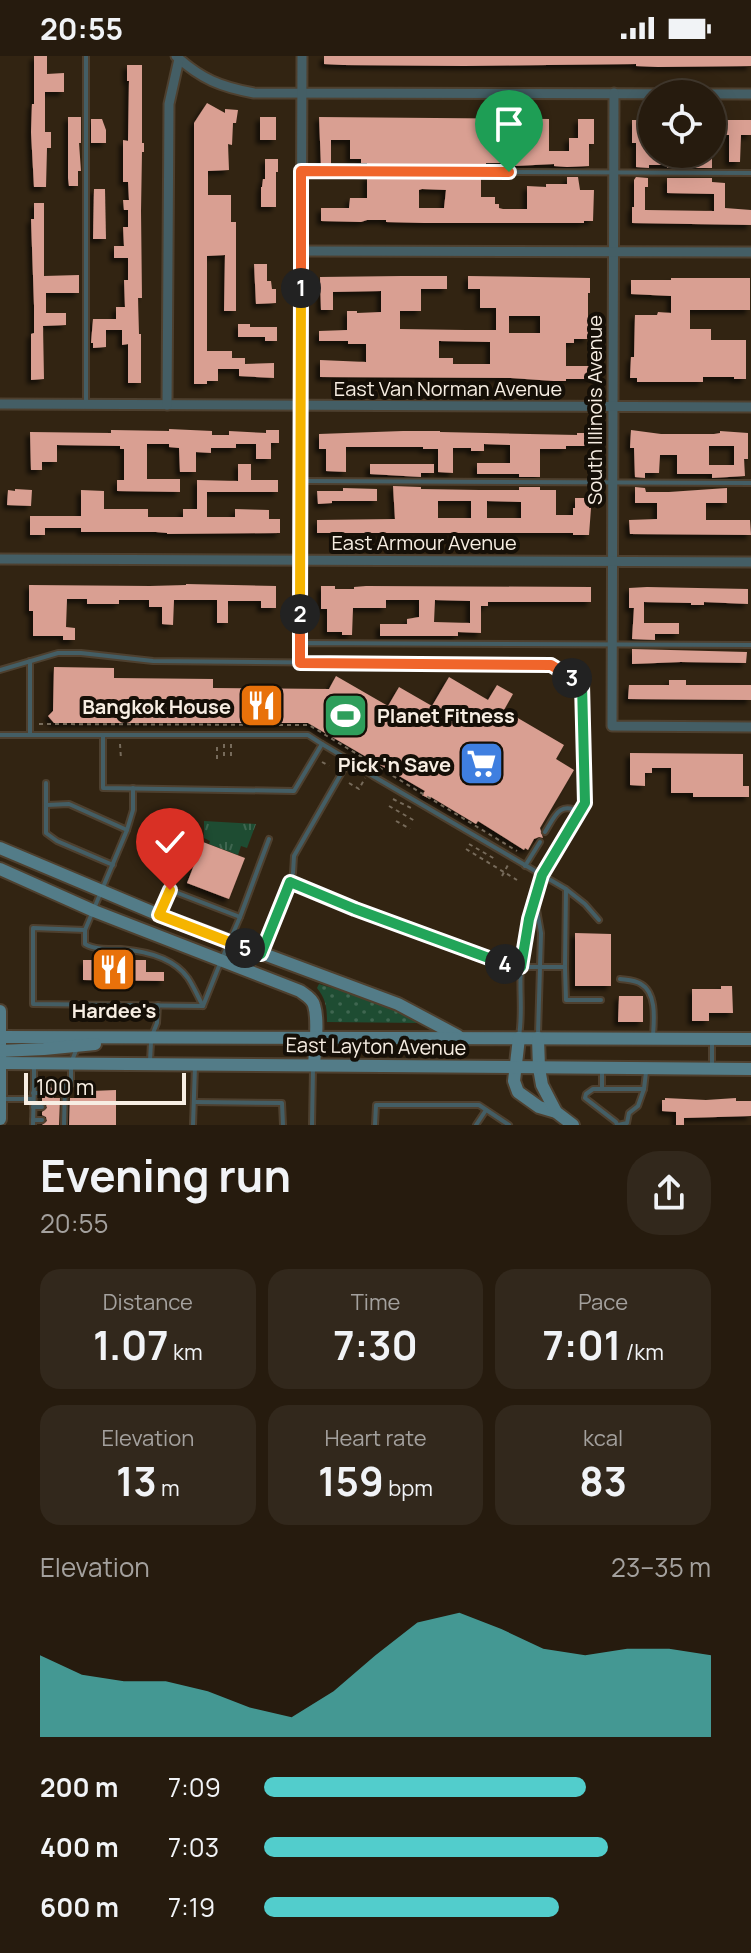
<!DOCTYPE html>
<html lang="en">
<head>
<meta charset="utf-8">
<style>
  body { margin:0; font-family:Manrope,sans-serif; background:#32281c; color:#f1f3f6; height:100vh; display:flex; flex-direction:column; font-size:30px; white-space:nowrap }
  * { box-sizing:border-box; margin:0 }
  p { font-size:26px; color:#a4a19e }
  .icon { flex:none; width:44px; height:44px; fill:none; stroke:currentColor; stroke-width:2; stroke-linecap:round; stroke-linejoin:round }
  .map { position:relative; height:1069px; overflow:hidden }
  .details { display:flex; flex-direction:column; background:#261b0e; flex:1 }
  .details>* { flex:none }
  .fabs { position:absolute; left:638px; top:24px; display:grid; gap:16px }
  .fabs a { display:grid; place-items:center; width:88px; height:88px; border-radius:50%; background:#261b0e; box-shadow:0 4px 20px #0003,0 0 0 2px #42392e; font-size:40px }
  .scale { position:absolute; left:24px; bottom:20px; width:162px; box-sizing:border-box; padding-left:8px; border:4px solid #f7eee3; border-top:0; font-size:22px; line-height:28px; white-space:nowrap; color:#f7eee3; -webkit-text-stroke:6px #150f07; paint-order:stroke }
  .pin { position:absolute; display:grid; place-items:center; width:68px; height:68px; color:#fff; margin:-82px -34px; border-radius:50% 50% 50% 0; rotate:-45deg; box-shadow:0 0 8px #0007 }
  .pin .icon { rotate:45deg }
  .km { position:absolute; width:40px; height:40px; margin:-20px; border-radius:50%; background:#222; color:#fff; font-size:22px; line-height:40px; text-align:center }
  .round { display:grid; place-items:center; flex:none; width:84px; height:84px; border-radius:32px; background:#32281c }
  .headline { display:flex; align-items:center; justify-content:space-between; height:136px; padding:0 40px }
  h1 { font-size:44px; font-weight:700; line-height:60px }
  .stats { display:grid; grid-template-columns:repeat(3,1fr); gap:12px; height:136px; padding:8px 40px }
  .stats div { display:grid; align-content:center; border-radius:20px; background:#32281c; text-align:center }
  .stats b { font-size:40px; font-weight:700 }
  .stats small { font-size:22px; font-weight:400 }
  .stats p { font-size:22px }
  .chart { height:224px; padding:16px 40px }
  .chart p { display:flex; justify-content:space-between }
  .chart svg { width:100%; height:144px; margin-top:8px; fill:#52cdcc; opacity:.7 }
  ul { padding:0 40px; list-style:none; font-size:26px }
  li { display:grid; grid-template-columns:128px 96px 1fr; align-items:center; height:60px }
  li i { height:20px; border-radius:10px; background:#52cdcc }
  .status { display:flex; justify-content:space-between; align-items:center; height:56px; padding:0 40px; background:#261b0e; direction:ltr }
  .status svg { height:22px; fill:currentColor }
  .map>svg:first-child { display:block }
</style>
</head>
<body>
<div class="status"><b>20:55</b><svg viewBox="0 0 49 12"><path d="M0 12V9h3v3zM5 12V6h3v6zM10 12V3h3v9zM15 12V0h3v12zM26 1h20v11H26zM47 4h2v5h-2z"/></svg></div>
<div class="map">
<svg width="751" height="1069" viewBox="0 0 751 1069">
  <defs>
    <pattern id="grass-dots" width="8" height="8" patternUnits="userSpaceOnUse" patternTransform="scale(2)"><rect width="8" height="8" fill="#1e4c32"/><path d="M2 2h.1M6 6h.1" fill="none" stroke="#3f6650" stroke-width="1.8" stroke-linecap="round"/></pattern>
    <pattern id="park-tufts" width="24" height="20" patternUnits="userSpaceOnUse" patternTransform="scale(2)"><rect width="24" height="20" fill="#1e4c32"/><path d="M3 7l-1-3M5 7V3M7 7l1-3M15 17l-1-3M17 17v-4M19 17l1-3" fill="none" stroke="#3f6650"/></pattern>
    <filter id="shadow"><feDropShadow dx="-4" dy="4" stdDeviation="2" flood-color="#0009"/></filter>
  </defs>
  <rect width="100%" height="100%" fill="#322412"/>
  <path fill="url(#grass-dots)" d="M319 928C356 939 388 947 422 967L327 966C327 952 326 943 317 932Z"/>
  <g fill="url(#park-tufts)">
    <path d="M204 765 256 768 247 792 241 790 238 799 209 788 210 785 204 782Z"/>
    <path d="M158 783 191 795 180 824 150 812Z"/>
  </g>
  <g fill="#d99f92" fill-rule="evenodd" filter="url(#shadow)">
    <path d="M34 0H47V18L64 17V36H45V76H51V92H47L46 131H34L31 76 32 48H34Z"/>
    <path d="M324 0H751V10L658 11 636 10V8L464 10 343 9 324 8Z"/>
    <path d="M127 9H142V87H144V96H142L141 155 142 242H138L139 278H141V327H128V288L122 289V274H106V291L93 292V287H91L93 263H116V251H125L124 224H128V202H114V190H124L123 171H128V154H124L123 144H129L128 126H123V84L128 85 129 25H127Z"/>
    <path d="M207 47 225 57V53L238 54 236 67H233L232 89 228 88 229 114 208 115V139H231V166H236V255H224L225 199 207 200V295H232V302H245V308L274 307V322L239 320V313H218V325H207V328H194V67Z"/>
    <path d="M68 61H81V87H79L81 115H78V130H69L68 122Z"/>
    <rect x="260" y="61" width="16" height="23"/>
    <path d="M319 61 549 63V95H569V82H578V63H594V88H589V110L567 111 554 110V108L515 110V107H486V109H481V111L367 110V107H361V103H350V84H331V110H321Z"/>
    <path d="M91 63H102L106 74V87H91Z"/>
    <path d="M632 64H652V98L712 99V112H667V109H649V112L636 111V87H632Z"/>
    <path d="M712 64H751V79H741L740 106H729V79H712Z"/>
    <path d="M265 103H278V116H276V151H261V131H262L263 123H265Z"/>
    <path d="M367 120 481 121V141H495V148H499V152L503 153H527V130L546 131V128H567V121H578L580 134H594L593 165H584V167H424L386 166V164H367L361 166 321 165V152H349L350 142H367ZM422 133 446 134 444 152H419V134Z"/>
    <path d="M636 121 648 122V131H645V154L714 155V138L667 137V122H712V126L725 127V152L751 154V169L632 167V151H634V124Z"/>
    <path d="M94 133H105L106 183H93Z"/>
    <path d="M34 147H44V220L79 219V237H46V257H66V269L43 270 44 323 31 324V278L34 277V249L31 163H34Z"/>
    <path d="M254 208H267V225H271L272 233H276V247L256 248Z"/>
    <path d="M403 220H447V233H421V255H400V273L465 274H496V252H480V233H468V220L590 222V237H588V283H574V287H566V310H593V323H566V325H554L511 322 320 321V304L366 306V288H348V285H319V275L347 274V255H357V257L381 256V235L333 236V254H321L320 221ZM509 260H540V277H509ZM439 285 490 286V308H453V302H439Z"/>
    <path d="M671 222H750V254H690V273H711V284H746V323H734V321H703V326H637V322H630L631 301H634L635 259H657L658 256 671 257V240L631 238V224H671Z"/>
    <path d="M238 268H250V271H277V285H265V281H238Z"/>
    <path d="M169 373 212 375V379H229V375L266 377V374H279V387H271V403H256V388H236V392H211V397L196 396V416H180L179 392 169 391V388H147V423H180V436L117 435V424H124V393H120V390L57 389V406H42V414H31L30 376 111 377V374L169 375Z"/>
    <path d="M631 374 661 378H714L720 377V375L748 377V403H744L745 420 712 422V418H677V399H660L659 417H645V422L635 421 634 392H630ZM709 390H734V409H709Z"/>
    <path d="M403 375H440V376L577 379V377H593V390H566V393H540V421H519V418H477V407H510V389L484 388V395H471V392H453V417L438 416V393H423V391H346V416L326 415V393H319V378Z"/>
    <path d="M238 408H251V424H278V436H207V461H235V453L269 454V463H280V477L167 478V477L156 476H81V472H45V479H30V460H81V434L104 435V453H148V461H183V453H197V424L238 425Z"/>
    <path d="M370 408H434V417H421V421L370 418Z"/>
    <path d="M393 430 421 431V433L479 434H519V431H540V434H556V459H573V452H575V442H589V452H591L589 479H573V477H317V464L395 463ZM438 445H471V462H438ZM487 445 521 446V462H487Z"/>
    <path d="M635 431 645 432 646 436H669L727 432V447H706V464H750L751 479 630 478 629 464 657 463V447H635Z"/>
    <path d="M343 432 377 433V445H332V447L318 448 317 435H343Z"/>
    <path d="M15 433 32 434 31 450 7 449 8 434 15 435Z"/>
    <path d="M186 528 276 530V552H261V545H228V567H217V544H174L173 569 162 568V551H149V544H119V548H87V543H67L66 571 75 572V584H63V580H33V555H29V529L150 530 186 529Z"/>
    <path d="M321 530H335V533H354V531L366 530 591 531V546H488V550H481V577L458 576V580H380V568H407V563L419 561V544H386V552H353L352 579H342V576H327V553H321ZM435 544 470 545V567L434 566Z"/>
    <path d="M647 531 748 533V548L704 546V549H691V547L644 546V567H679V578H655V584L632 583 634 552H629V532Z"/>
    <path d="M632 593 747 596 746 607 681 606 632 608Z"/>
    <path d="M54 611 114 612V622L213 623V632L329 633 336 620 388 650 399 631 432 650 449 621 488 644 497 629 513 638 504 654 564 689 556 703 574 714 540 772 543 782 539 781 534 783 528 794 525 792 524 794 478 765 476 768 431 741 430 743 422 739 425 735 308 667H54L48 660 53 655Z"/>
    <path d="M669 624H686V629H751V644L628 643 629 629H669Z"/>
    <path d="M630 697 743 698V730H749V741H693V737H671V712H652V717H645V730L630 729Z"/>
    <path d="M203 786 245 802 229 843 187 827Z"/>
    <path d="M575 877 611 878V930H575Z"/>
    <path d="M121 898 130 899V904H146V916H164V925L83 924V904H121Z"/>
    <path d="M721 930H732L733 957H709V965H692V933H721Z"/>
    <path d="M619 940H643V966H618Z"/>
    <path d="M50 1025 49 1030 54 1033V1042H60L59 1069H42L47 1065 46 1061 42 1059V1056L47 1052 46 1048 42 1046V1042L48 1039 47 1026Z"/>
    <path d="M116 1034V1069H69L70 1042H91V1035Z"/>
    <path d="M665 1042 706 1044 736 1042V1045H751V1060L684 1062V1069H676V1056L662 1055V1044H665Z"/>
  </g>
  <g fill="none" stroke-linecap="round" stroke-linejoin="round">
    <defs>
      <g id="lane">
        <path d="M86 0V346"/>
        <path d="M301 115 751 117"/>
        <path d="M303 425 751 427"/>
        <path d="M300 607V587L751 589"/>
        <path d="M0 614 58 597H81L153 605 551 609 582 628 585 747 542 819 566 833 565 911H512L355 853 290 826 262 896"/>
        <path d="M30 678V605"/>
        <path d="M0 679H308L322 688 294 735 103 732V679"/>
        <path d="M322 688 349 704"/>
        <path d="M46 727V777L57 785 113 809"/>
        <path d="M133 732V754L127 774 85 874 33 872V948L203 950 221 905 240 861 269 783"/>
        <path d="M47 749 69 748 127 774"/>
        <path d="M545 776C555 760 559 745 580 756"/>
        <path d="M525 810 540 786"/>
        <path d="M290 826 293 817 294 800 349 704 373 720 542 819C534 849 523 879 521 911 519 934 523 956 519 980"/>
        <path d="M566 833 585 848 599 864"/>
        <path d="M536 848 541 877 538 978"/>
        <path d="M160 858 170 834 240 861"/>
        <path d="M85 874V888C95 894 109 893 121 893 145 895 174 902 188 922 194 931 198 941 203 950"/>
        <path d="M565 911 566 944H601"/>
        <path d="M620 923C627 924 635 924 641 928 657 937 654 964 653 980"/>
        <path d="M153 977 157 967 158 949"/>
        <path d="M150 1005 151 986"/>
        <path d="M34 1008V1028L43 1029"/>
        <path d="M712 1011V984"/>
        <path d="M54 1028H71V1007L77 992"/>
        <path d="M602 1033V1015"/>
        <path d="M644 1033 646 1016"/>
        <path d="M33 1037H43"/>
        <path d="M4 1043H33"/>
        <path d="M194 1046 282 1047 283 1069"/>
        <path d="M33 1051H42"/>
        <path d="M33 1064H42"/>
        <path d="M33 1069 34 1028"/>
        <path d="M64 1069 65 1028"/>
        <path d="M193 1069 195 1010"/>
        <path d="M312 1069 313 1012"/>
        <path d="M375 1069 376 1049H479L509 1069"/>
        <path d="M476 1069 486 1054"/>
        <path d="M617 1069 616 1066 585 1042 586 1038 593 1033H644L638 1050 629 1057 627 1067 618 1069"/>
      </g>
      <g id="street">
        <path d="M176 0C201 23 221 31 254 37L751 38"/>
        <path d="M614 37 612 670 751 671"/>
        <path d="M301 195 751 196"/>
        <path d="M0 348 751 351"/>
        <path d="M167 349 169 48 179 3"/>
        <path d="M0 503 751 506"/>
        <path d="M300 587 302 0"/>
      </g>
      <g id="secondary">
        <path d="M0 792 159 859 398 948 458 980"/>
        <path d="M0 813 94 855 300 935C305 939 312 942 314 949 319 965 315 992 314 1009"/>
        <path d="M0 955V1063"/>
        <path d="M0 981 751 983"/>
        <path d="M519 982 514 1025 518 1036 539 1051 556 1056 573 1069"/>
        <path d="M538 982 539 1012 542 1029 556 1056"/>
        <path d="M0 995 44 993 95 988"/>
        <path d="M0 1007 751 1013"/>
      </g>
    </defs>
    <use href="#lane" stroke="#4e402f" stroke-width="8"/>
    <use href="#street" stroke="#4e402f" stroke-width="13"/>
    <use href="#secondary" stroke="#4e402f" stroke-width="16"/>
    <g stroke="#776b5b" stroke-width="2" stroke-dasharray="4 4" stroke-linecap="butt">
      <path d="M39 668 309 669 517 795"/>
      <path d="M120 688 121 703"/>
      <path d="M224 688V703"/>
      <path d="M231 688V703"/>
      <path d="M217 703V688"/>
      <path d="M322 706 329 710"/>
      <path d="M349 727 359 733 365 722"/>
      <path d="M393 743 411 752"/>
      <path d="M389 750 415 765"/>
      <path d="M396 765 410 773"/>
      <path d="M469 788 495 803"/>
      <path d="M466 793 517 824"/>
      <path d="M502 820 509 807"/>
    </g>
    <use href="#lane" stroke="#445e65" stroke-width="4"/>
    <use href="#street" stroke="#445e65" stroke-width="9"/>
    <use href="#secondary" stroke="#537c88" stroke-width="12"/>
  </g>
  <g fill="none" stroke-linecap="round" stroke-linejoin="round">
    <defs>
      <path id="split-1" d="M301 232V115L509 116"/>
      <path id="split-2" d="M300 558 301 232"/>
      <path id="split-3" d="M300 558V607L551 609 572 622"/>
      <path id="split-4" d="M505 908 521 911 529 863 542 819 585 747 582 628 572 622"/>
      <path id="split-5" d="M245 892 261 898 290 826 355 853 505 908"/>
      <path id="split-6" d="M170 834 159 859 245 892"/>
    </defs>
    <use href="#split-1" stroke="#fff" stroke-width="16"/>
    <use href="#split-2" stroke="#fff" stroke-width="16"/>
    <use href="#split-3" stroke="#fff" stroke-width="16"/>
    <use href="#split-4" stroke="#fff" stroke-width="16"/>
    <use href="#split-5" stroke="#fff" stroke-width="16"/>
    <use href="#split-6" stroke="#fff" stroke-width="16"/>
    <use href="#split-1" stroke="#f0652b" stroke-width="10"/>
    <use href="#split-2" stroke="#f5b400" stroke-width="10"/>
    <use href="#split-3" stroke="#f0652b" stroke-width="10"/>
    <use href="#split-4" stroke="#22a559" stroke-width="10"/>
    <use href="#split-5" stroke="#22a559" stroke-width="10"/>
    <use href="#split-6" stroke="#f5b400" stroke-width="10"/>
  </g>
  <defs>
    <symbol id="restaurant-square" viewBox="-11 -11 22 22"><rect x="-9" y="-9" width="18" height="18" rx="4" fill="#e8710a" stroke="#150f07"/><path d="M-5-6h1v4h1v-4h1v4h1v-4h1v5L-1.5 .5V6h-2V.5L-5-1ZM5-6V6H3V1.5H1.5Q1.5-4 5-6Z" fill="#fff"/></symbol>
    <symbol id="stadium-square" viewBox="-11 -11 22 22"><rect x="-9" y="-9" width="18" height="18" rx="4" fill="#2e9e5b" stroke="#150f07"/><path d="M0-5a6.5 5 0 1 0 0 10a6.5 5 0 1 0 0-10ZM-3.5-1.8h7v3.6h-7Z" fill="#fff"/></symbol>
    <symbol id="supermarket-square" viewBox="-11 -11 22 22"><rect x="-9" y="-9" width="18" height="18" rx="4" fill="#3f7fe0" stroke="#150f07"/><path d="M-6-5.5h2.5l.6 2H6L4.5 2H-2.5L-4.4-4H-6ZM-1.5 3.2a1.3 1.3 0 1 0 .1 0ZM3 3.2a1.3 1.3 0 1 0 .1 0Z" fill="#fff"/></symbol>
  </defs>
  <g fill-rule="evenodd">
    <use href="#restaurant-square" x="236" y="624" width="51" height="51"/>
    <use href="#stadium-square" x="320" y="634" width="51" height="51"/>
    <use href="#supermarket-square" x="456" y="682" width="51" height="51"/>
    <use href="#restaurant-square" x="88" y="888" width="51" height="51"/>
  </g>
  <g text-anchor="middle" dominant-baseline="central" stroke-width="8" stroke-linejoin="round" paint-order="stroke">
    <g font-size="20" fill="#f7eee3" stroke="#150f07">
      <text x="448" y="332">East Van Norman Avenue</text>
      <text transform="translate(594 354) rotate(-90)">South Illinois Avenue</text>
      <text x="424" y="486">East Armour Avenue</text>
      <text transform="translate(376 990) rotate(1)">East Layton Avenue</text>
    </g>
    <g font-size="20" font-weight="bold" fill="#f7eee3" stroke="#150f07" text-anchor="end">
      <text x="231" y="650">Bangkok House</text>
      <text x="377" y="659" text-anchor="start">Planet Fitness</text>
      <text x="451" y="708">Pick 'n Save</text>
      <text x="114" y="954" text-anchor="middle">Hardee's</text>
    </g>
  </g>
</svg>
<div class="fabs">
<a><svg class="icon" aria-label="locate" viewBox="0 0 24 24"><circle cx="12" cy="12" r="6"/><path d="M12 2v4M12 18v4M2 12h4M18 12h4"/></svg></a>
</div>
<div class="scale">100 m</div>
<div class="pin" style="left:509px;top:116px;background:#1e9e55"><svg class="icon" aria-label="arrive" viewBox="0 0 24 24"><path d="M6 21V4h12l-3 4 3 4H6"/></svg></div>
<div class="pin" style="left:170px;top:834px;background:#d93025"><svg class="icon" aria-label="check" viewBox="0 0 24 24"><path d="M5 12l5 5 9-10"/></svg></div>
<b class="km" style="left:301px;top:232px">1</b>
<b class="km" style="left:300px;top:558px">2</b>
<b class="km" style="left:572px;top:622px">3</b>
<b class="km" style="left:505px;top:908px">4</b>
<b class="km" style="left:245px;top:892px">5</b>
</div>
<section class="details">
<div class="headline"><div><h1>Evening run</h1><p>20:55</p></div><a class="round"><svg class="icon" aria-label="share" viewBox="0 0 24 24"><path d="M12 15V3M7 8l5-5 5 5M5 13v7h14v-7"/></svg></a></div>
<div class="stats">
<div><p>Distance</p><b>1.07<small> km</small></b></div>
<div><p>Time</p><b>7:30</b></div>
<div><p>Pace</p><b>7:01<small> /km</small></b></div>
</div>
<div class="stats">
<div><p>Elevation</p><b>13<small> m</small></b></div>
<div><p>Heart rate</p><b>159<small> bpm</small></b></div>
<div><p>kcal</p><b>83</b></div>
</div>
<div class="chart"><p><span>Elevation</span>23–35 m</p>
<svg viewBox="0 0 160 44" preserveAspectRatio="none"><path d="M0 44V19L10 25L20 27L30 27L40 30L50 35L60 38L70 30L80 19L90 9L100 6L110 11L120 17L130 19L140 17L150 17L160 19V44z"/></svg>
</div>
<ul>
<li><b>200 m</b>7:09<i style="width:72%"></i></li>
<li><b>400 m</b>7:03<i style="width:77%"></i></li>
<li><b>600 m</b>7:19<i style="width:66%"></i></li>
</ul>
</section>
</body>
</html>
